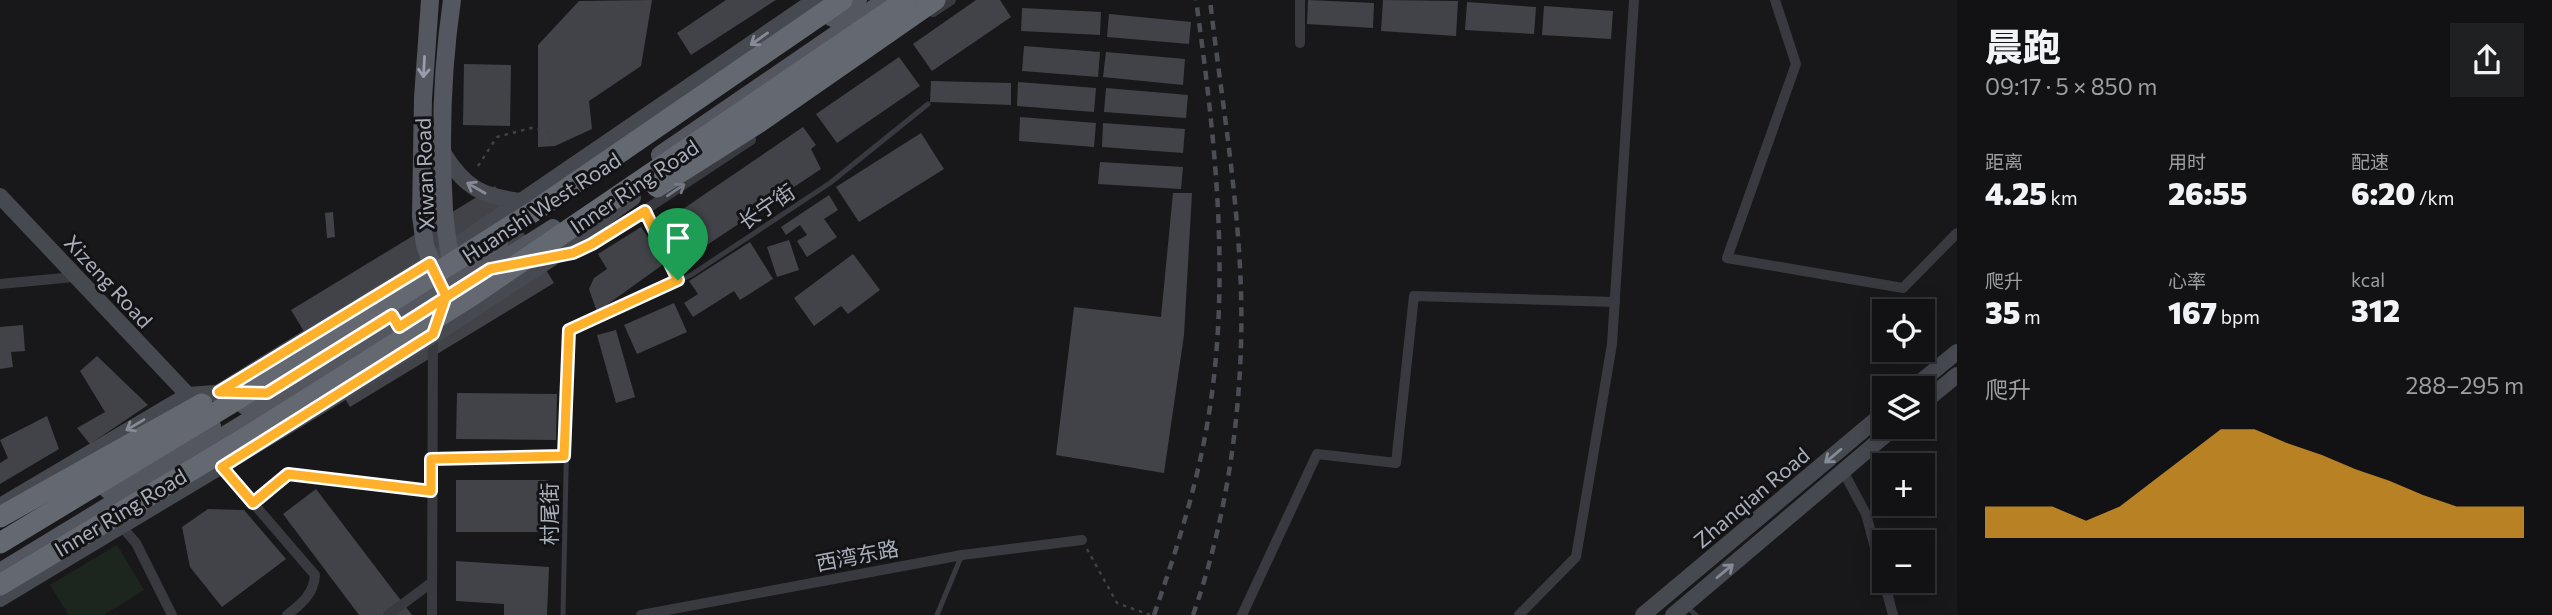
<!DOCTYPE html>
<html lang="zh">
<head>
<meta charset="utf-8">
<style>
  body { margin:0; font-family:Commissioner,"Noto Sans SC",sans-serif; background:#1f2022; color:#f1f3f6; height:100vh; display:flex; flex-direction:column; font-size:26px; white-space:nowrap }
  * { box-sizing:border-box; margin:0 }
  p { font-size:23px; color:#9c9ea0 }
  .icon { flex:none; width:38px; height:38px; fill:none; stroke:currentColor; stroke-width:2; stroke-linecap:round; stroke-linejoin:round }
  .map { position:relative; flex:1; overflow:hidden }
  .panel { display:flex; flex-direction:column; background:#121214; width:595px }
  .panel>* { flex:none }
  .fabs { position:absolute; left:1872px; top:299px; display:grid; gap:14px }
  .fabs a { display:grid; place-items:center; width:63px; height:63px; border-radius:0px; background:#121214; box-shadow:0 4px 18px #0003,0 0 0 2px #313234; font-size:35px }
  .pin { position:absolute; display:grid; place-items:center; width:60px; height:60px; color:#fff; margin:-72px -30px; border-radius:50% 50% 50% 0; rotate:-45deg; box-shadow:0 0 7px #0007 }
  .pin .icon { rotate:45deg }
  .round { display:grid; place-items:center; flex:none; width:74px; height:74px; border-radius:0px; background:#1f2022 }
  .summary { display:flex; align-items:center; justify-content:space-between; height:119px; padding:0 28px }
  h1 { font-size:38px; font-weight:800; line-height:52px }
  .figures { display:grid; grid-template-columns:repeat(3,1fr); gap:10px; height:119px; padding:7px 28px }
  .figures div { display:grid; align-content:center }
  .figures b { font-size:30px; font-weight:800 }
  .figures small { font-size:19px; font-weight:400 }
  .figures p { font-size:19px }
  .chart { height:196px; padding:14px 28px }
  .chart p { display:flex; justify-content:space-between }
  .chart svg { width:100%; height:126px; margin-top:7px; fill:#ffb12b; opacity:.7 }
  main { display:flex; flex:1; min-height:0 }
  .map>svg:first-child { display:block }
</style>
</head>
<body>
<main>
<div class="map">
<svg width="1957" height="615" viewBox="0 0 1957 615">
  <rect width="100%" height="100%" fill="#18181a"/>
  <path fill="#1d261e" d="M117 545 144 590 104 615H69L50 585Z"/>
  <g fill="#424348">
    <path d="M652 0 641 66 589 101 592 129 555 146 538 147V45L579 1Z"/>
    <path d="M726 0H776L691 55 677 33Z"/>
    <path d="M976 0H1000L1011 17 932 71 913 44Z"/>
    <path d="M1308 0 1374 3 1373 28 1307 24Z"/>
    <path d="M1383 0 1458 1 1456 36 1381 31Z"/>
    <path d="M1467 2 1536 7 1534 34 1465 30Z"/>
    <path d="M1544 6 1613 11 1611 39 1542 35Z"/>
    <path d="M1022 8 1101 12 1100 35 1021 31Z"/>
    <path d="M1109 14 1191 22 1189 44 1107 37Z"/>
    <path d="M1024 46 1100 52 1098 77 1022 71Z"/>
    <path d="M1106 52 1185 59 1183 85 1103 77Z"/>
    <path d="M899 57 920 86 837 143 816 114Z"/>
    <path d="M464 64 511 65 510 126 463 125Z"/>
    <path d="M931 81 1011 83V105L930 102Z"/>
    <path d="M1018 82 1096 88 1094 112 1017 106Z"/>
    <path d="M1106 88 1188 95 1186 118 1104 112Z"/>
    <path d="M1020 117 1096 123 1094 147 1019 141Z"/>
    <path d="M1103 123 1185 129 1183 153 1102 147Z"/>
    <path d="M803 127 816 145 811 149 821 169 689 257 682 250 673 253 658 226Z"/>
    <path d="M921 133 944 169 859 222 836 187Z"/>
    <path d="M1100 162 1183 167 1181 189 1098 184Z"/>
    <path d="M495 186 554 283 350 407 291 310Z"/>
    <path d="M1173 193H1192L1184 335 1164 473 1056 455 1074 307 1161 317Z"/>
    <path d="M829 195 838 210 824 219 837 237 807 257 797 241 807 235 800 225 786 235 781 227Z"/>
    <path d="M333 212 335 237 327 238 325 213Z"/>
    <path d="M641 227 665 263 597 312 589 289 594 278 607 269 598 254Z"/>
    <path d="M789 240 799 270 777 277 767 247Z"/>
    <path d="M750 242 773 279 740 300 734 291 693 317 684 303 698 294 689 281Z"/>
    <path d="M853 254 880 290 848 314 841 306 814 326 794 298Z"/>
    <path d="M674 303 687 332 637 354 624 325Z"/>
    <path d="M23 325 25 351 11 352 13 367 0 369V327Z"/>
    <path d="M616 330 635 397 616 403 597 335Z"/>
    <path d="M97 356 148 405 90 444 77 428 105 412 80 371Z"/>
    <path d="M457 393 557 394 556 440 456 439Z"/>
    <path d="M47 416 59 449 0 484V463L8 458 0 440Z"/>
    <rect x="456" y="480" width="92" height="52"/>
    <path d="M316 489 412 615H359L283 514Z"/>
    <path d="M208 509 244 510 286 559 222 607 190 567 182 527Z"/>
    <path d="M456 561 549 567 547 615H504V604L456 601Z"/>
  </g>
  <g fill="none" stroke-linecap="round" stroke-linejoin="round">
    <g stroke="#3e4147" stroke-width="2.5" stroke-dasharray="3.5 5" stroke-linecap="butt">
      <path d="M478 166 497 137 531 128 548 131 550 139H541"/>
      <path d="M650 220 674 271"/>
      <path d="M1087 549 1117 603 1150 615"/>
    </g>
    <g stroke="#383a40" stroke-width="5">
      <path d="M431 459 564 456"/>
      <path d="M254 503 288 474 431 491"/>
      <path d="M1687 607 1696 615"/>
      <path d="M563 615 569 330 691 275 830 183 928 104"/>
      <path d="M937 615 961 557"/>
    </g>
    <g stroke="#383a40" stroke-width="10">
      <path d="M1300 0V43"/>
      <path d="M1775 0 1796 64 1727 258 1903 288 1957 233"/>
      <path d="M933 12 951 0"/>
      <path d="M559 256 592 245 751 140"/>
      <path d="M0 284 74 277"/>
      <path d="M222 467 315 575C314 594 301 604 287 615"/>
      <path d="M1843 471 1866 514 1893 615"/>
      <path d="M122 527 136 543 172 615"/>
      <path d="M388 615 431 583"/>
      <path d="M432 615 433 334"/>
      <path d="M641 615 962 555 1082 540"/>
      <path d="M1242 615 1317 454 1396 463 1414 296 1615 302"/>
      <path d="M1519 615 1576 557 1612 344 1634 0"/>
    </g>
    <g stroke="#464950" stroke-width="16">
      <path d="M444 154C465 188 483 197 522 201"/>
      <path d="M0 196 188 395"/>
      <path d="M1913 388 1957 352"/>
      <path d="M219 392 451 249 815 0"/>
      <path d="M1923 403 1957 375"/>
      <path d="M0 506 188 395 229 392"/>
      <path d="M0 599C185 487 372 379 552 258 580 239 605 217 633 198"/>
      <path d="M1643 615 1885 412"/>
      <path d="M1673 615 1895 427"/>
    </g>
    <g stroke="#54575f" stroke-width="18">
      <path d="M430 0 423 98 421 216 425 245 439 284"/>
      <path d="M832 18 858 0"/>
      <path d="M660 155 886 0"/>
      <path d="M451 274C451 252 445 232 444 210 440 141 442 68 452 0"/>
      <path d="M245 406 499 245"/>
      <path d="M108 490 212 426"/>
      <path d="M0 572 312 382 553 228"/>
    </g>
    <g stroke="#646871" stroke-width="21">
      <path d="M657 187 755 125 935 0"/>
      <path d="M0 517 202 404"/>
      <path d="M0 543 228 405 536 210 842 0"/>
      <path d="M0 585 250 435 471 296 906 0"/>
    </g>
    <g stroke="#4b4e55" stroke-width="4.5" stroke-dasharray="9 7" stroke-linecap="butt">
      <path d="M1154 615C1172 563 1189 511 1201 456 1234 306 1217 151 1196 0"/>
      <path d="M1193 615C1229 513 1244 398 1241 291 1238 193 1221 96 1210 0"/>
    </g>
  </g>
  <defs><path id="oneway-shaft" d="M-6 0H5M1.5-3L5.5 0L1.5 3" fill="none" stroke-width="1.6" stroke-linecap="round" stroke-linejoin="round" transform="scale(1.75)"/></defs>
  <g stroke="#868b96">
    <use href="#oneway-shaft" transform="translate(759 39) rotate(145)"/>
    <use href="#oneway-shaft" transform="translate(476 188) rotate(-150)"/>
    <use href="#oneway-shaft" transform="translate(135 425) rotate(149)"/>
    <use href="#oneway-shaft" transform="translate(1833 456) rotate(140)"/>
    <use href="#oneway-shaft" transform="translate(1725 571) rotate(-40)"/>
  </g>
  <use stroke="#989da9" href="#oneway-shaft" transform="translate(424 67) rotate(93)"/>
  <use stroke="#767a84" href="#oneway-shaft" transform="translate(676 190) rotate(-34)"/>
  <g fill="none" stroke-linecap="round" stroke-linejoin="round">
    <defs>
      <path id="route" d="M678 280 645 211 592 244 573 253 490 269 399 327 392 315 267 393 219 392 430 263 446 296 433 334 222 467 253 503 288 474 431 491V459L564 456 569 330 678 280"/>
    </defs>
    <use href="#route" stroke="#fff" stroke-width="14"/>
    <use href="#route" stroke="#ffb12b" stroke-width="9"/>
  </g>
  <g text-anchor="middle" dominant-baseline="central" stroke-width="6" stroke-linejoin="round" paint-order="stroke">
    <g font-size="21" fill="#a9afbb" stroke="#131316">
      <text transform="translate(424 174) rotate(-92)">Xiwan Road</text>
      <text transform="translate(634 186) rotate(-34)">Inner Ring Road</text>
      <text transform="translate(766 206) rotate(-34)">长宁街</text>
      <text transform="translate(541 207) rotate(-33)">Huanshi West Road</text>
      <text transform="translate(109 281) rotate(47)">Xizeng Road</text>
      <text transform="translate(1751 497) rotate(-40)">Zhanqian Road</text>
      <text transform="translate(120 512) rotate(-31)">Inner Ring Road</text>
      <text transform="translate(548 514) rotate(-90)">村尾街</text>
      <text transform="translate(857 555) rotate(-11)">西湾东路</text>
    </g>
  </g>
</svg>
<div class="fabs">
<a><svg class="icon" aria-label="locate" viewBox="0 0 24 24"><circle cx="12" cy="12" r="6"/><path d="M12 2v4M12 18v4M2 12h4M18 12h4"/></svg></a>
<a><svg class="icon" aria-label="layers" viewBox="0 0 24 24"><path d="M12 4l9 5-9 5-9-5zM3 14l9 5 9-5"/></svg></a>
<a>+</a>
<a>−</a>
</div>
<div class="pin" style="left:678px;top:280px;background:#1e9e55"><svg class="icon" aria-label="arrive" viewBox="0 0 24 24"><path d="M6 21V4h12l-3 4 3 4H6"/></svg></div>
</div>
<section class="panel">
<div class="summary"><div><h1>晨跑</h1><p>09:17 · 5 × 850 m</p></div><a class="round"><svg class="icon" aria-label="share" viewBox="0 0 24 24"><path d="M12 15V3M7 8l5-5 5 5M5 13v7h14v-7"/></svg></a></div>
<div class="figures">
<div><p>距离</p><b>4.25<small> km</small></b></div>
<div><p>用时</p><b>26:55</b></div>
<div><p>配速</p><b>6:20<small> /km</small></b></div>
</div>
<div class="figures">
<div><p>爬升</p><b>35<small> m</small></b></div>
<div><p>心率</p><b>167<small> bpm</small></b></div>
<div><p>kcal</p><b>312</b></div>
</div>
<div class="chart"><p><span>爬升</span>288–295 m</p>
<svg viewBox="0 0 160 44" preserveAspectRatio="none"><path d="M0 44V33L10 33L20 33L30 38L40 33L50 24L60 15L70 6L80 6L90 11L100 15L110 20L120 24L130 29L140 33L150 33L160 33V44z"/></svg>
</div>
</section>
</main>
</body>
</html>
